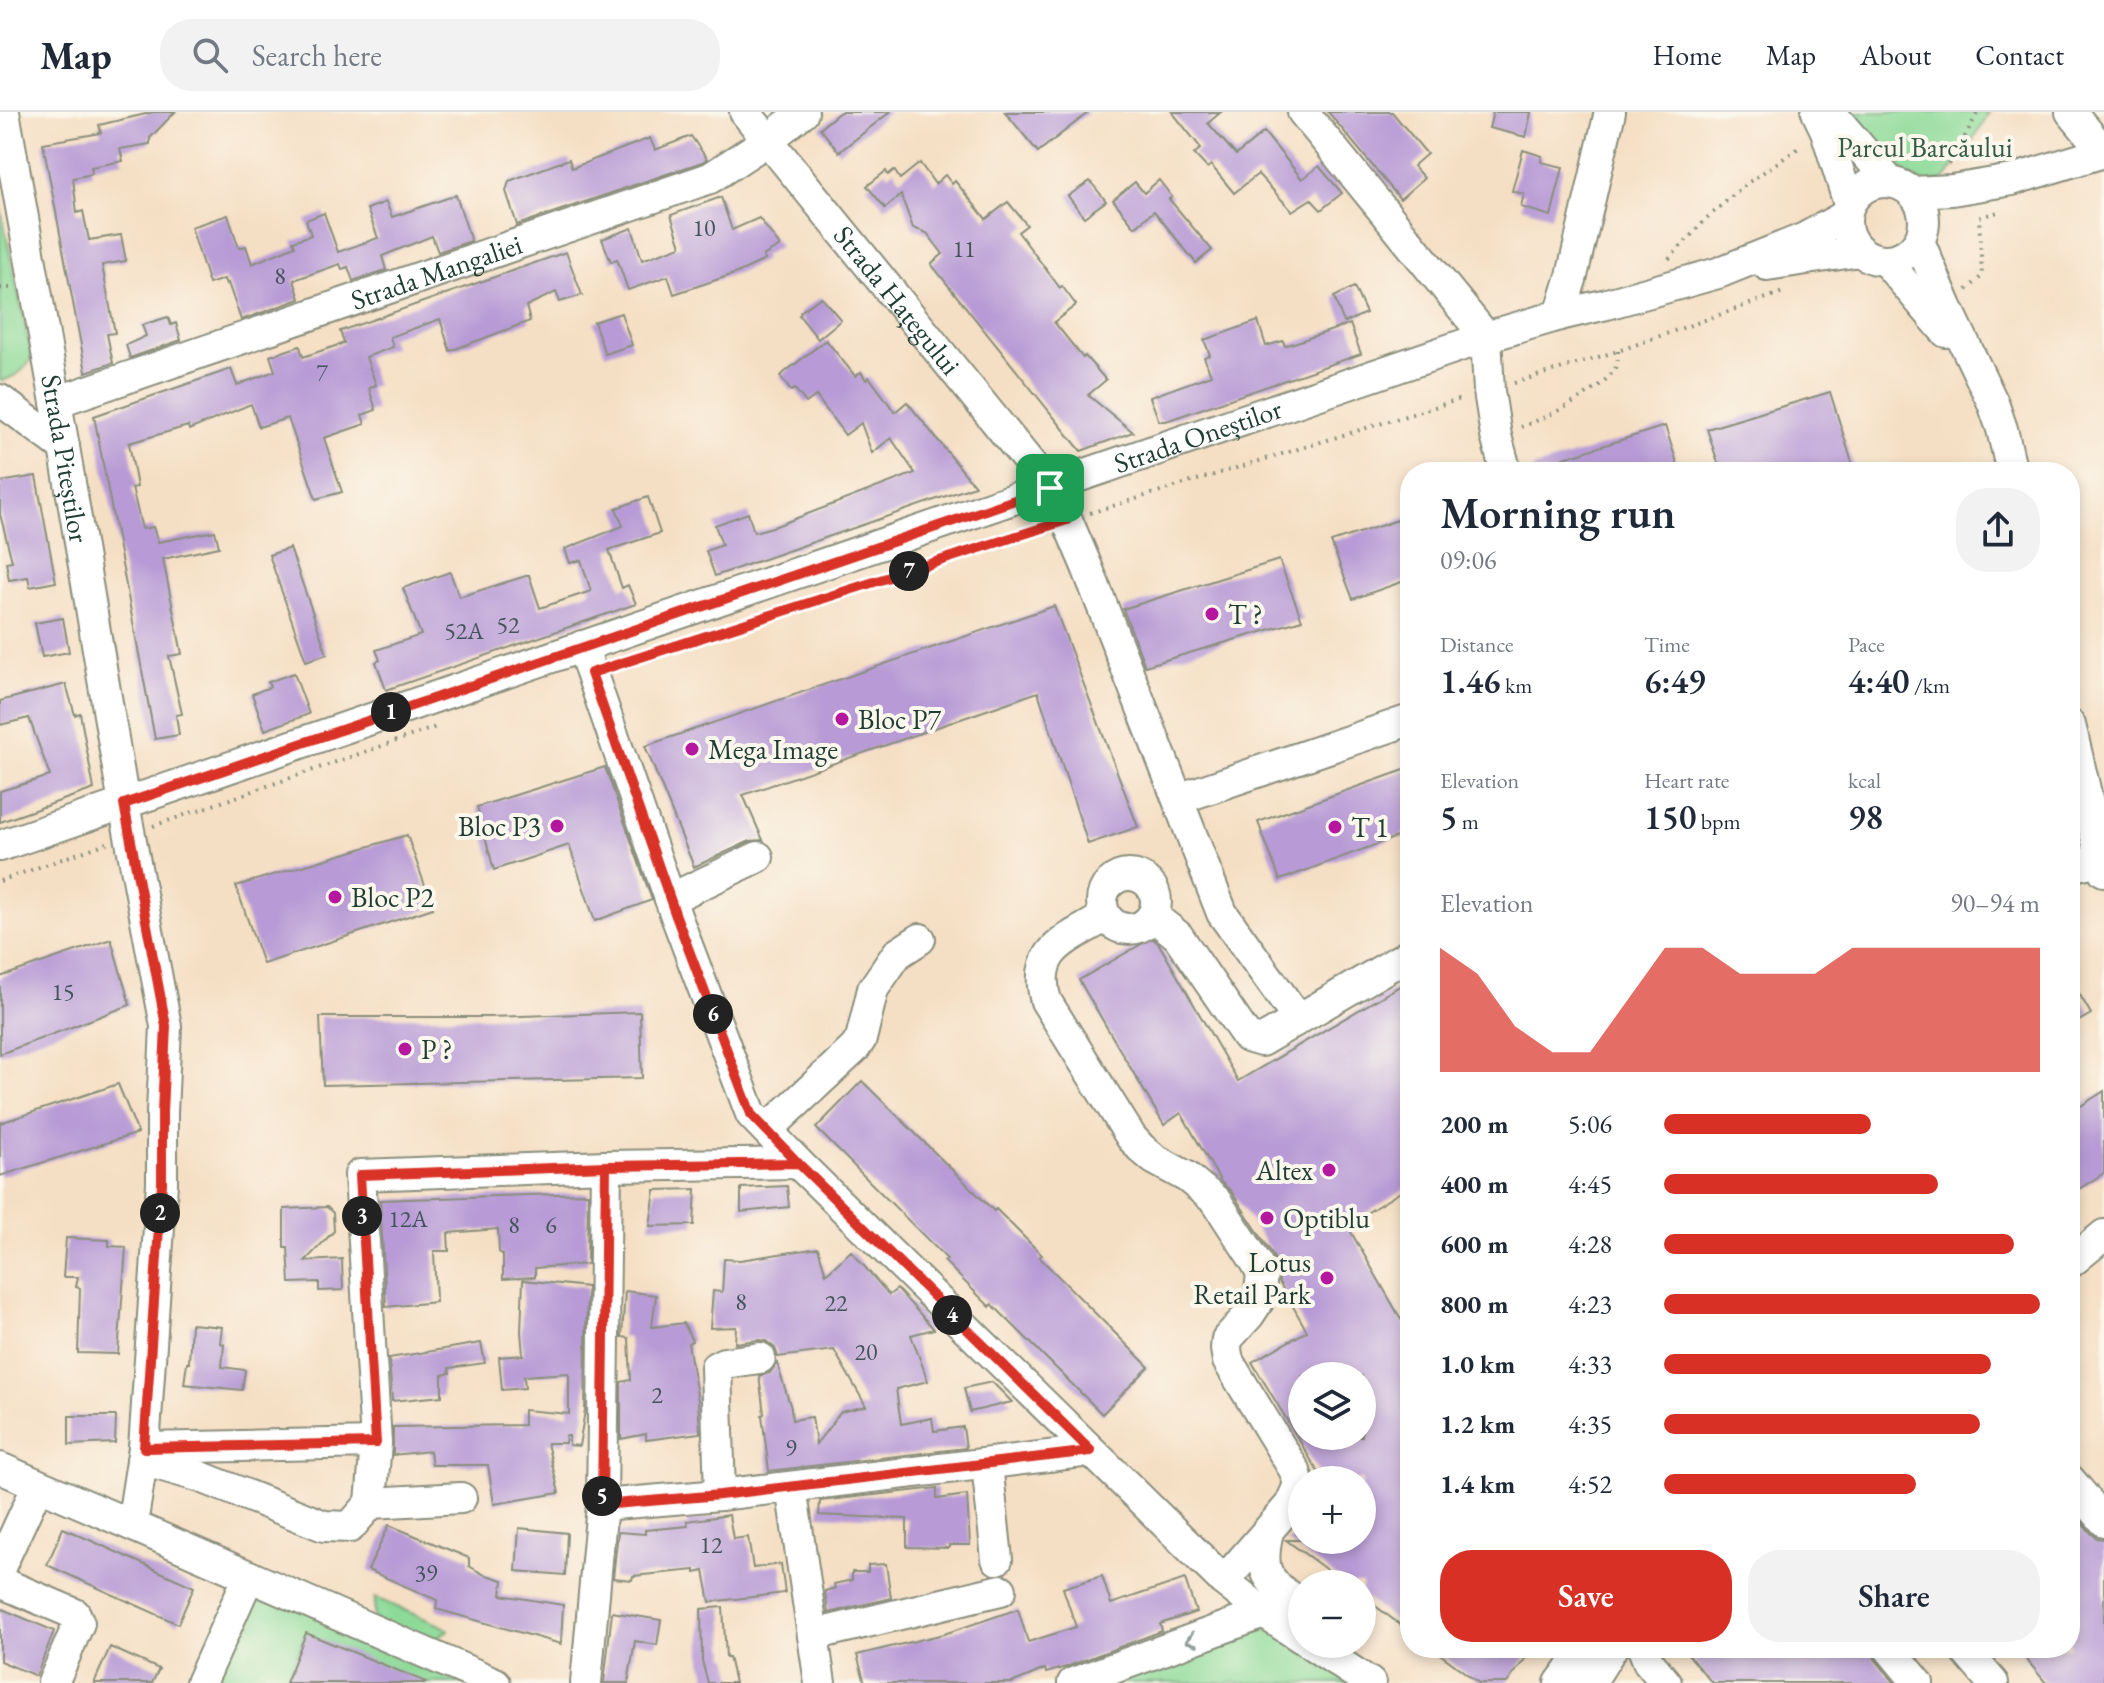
<!DOCTYPE html>
<html lang="en">
<head>
<meta charset="utf-8">
<style>
  body { margin:0; font-family:"EB Garamond",serif; background:#f2f2f3; color:#1f2937; height:100vh; display:flex; flex-direction:column; font-size:30px; white-space:nowrap }
  * { box-sizing:border-box; margin:0 }
  p { font-size:26px; color:#747a83 }
  .icon { flex:none; width:44px; height:44px; fill:none; stroke:currentColor; stroke-width:2; stroke-linecap:round; stroke-linejoin:round }
  .map { position:relative; flex:1; overflow:hidden }
  .details { position:absolute; left:1400px; top:350px; width:680px; height:1196px; display:flex; flex-direction:column; background:#fff; border-radius:32px; box-shadow:0 4px 12px #0003 }
  .details>* { flex:none }
  .fabs { position:absolute; left:1288px; top:1250px; display:grid; gap:16px }
  .fabs a { display:grid; place-items:center; width:88px; height:88px; border-radius:50%; background:#fff; box-shadow:0 4px 12px #0003; font-size:40px }
  .pin { position:absolute; display:grid; place-items:center; width:68px; height:68px; color:#fff; margin:-34px; border-radius:16px; box-shadow:0 4px 12px #0006 }
  .km { position:absolute; width:40px; height:40px; margin:-20px; border-radius:50%; background:#222; color:#fff; font-size:22px; line-height:40px; text-align:center }
  .round { display:grid; place-items:center; flex:none; width:84px; height:84px; border-radius:32px; background:#f2f2f3 }
  .overview { display:flex; align-items:center; justify-content:space-between; height:136px; padding:0 40px }
  h1 { font-size:44px; font-weight:600; line-height:60px }
  .figures { display:grid; grid-template-columns:repeat(3,1fr); gap:12px; height:136px; padding:8px 40px }
  .figures div { display:grid; align-content:center }
  .figures b { font-size:34px; font-weight:600 }
  .figures small { font-size:22px; font-weight:400 }
  .figures p { font-size:22px }
  .chart { height:224px; padding:16px 40px }
  .chart p { display:flex; justify-content:space-between }
  .chart svg { width:100%; height:144px; margin-top:8px; fill:#d93025; opacity:.7 }
  .cta { display:flex; gap:16px; margin-top:auto; padding:16px 40px }
  .cta a { flex:1; height:92px; border-radius:32px; background:#d93025; color:#fff; font-size:32px; font-weight:600; line-height:92px; text-align:center }
  .cta a+a { background:#f2f2f3; color:#1f2937 }
  ul { padding:0 40px; list-style:none; font-size:26px }
  li { display:grid; grid-template-columns:128px 96px 1fr; align-items:center; height:60px }
  li i { height:20px; border-radius:10px; background:#d93025 }
  header { display:flex; align-items:center; gap:48px; box-sizing:border-box; height:112px; padding:0 40px; background:#fff; border-bottom:2px solid #e0e1e3 }
  header strong { font-size:38px }
  nav { display:flex; gap:44px; margin-inline-start:auto; font-size:28px }
  .search { width:560px; height:72px; background:#f2f2f3; display:flex; align-items:center; gap:20px; box-sizing:border-box; padding:0 28px; border-radius:32px; color:#747a83; font-size:30px }
  .map>svg:first-child { display:block }
</style>
</head>
<body>
<header>
<strong>Map</strong>
<div class="search"><svg class="icon" aria-label="search" viewBox="0 0 24 24"><circle cx="10" cy="10" r="6"/><path d="M15 15l6 6"/></svg>Search here</div>
<nav><a>Home</a><a>Map</a><a>About</a><a>Contact</a></nav>
</header>
<div class="map">
<svg width="2104" height="1571" viewBox="0 0 2104 1571">
  <rect width="100%" height="100%" fill="#fbf7ec"/>
  <filter id="ink" filterUnits="userSpaceOnUse"><feTurbulence type="fractalNoise" baseFrequency=".0125" numOctaves="2"/><feDisplacementMap in="SourceGraphic" scale="16" xChannelSelector="R" yChannelSelector="G"/><feConvolveMatrix kernelMatrix="1 2 1 2 8 2 1 2 1" color-interpolation-filters="sRGB"/></filter>
  <filter id="wash" filterUnits="userSpaceOnUse"><feTurbulence type="fractalNoise" baseFrequency=".006" numOctaves="4" result="noise"/><feDisplacementMap in="SourceGraphic" scale="32" xChannelSelector="R" yChannelSelector="G"/><feGaussianBlur stdDeviation="1.8" result="paint"/><feColorMatrix in="noise" values="0 0 0 0 0 0 0 0 0 0 0 0 0 0 0 0 0 1.4 0 .05"/><feComposite in="paint" operator="in"/></filter>
  <g filter="url(#wash)">
    <rect width="100%" height="100%" fill="#f5dfc4"/>
    <g fill="#8dda98" stroke="#568c66" stroke-width="2">
      <path d="M1840 0H1989L1982 14 1944 68 1925 71 1881 51Z"/>
      <path d="M0 94 32 246C24 259 16 264 2 269L0 268Z"/>
      <path d="M249 1464 495 1571H424L306 1522 286 1571H269L264 1569 262 1571H201Z"/>
      <path d="M375 1486 443 1514 448 1518 427 1532 374 1507Z"/>
      <path d="M1240 1510 1275 1515 1351 1571H1073Z"/>
    </g>
    <g id="blocks">
      <g fill="#b89bd6" fill-rule="evenodd">
        <path d="M154 0H175L150 26V32L120 37 123 49 91 55 92 62 73 66 77 101 83 99 89 128 121 123 126 149 102 153 115 221 107 222 113 251 86 260 43 31 101 21 99 13Z"/>
        <path d="M840 0H890L839 40 820 16Z"/>
        <path d="M1005 0H1089L1038 40Z"/>
        <path d="M1172 0H1221L1208 11 1236 43 1264 20 1302 67 1319 54 1342 81 1321 98 1311 87 1292 99 1258 62 1234 81 1211 53 1207 56 1194 42 1201 36Z"/>
        <path d="M1328 0H1392L1427 42 1413 54 1424 66 1400 87Z"/>
        <path d="M1493 0H1531L1526 25 1489 16Z"/>
        <path d="M691 24 707 47 702 50 517 113 506 79 509 69 569 47 572 56 650 26 655 38Z"/>
        <path d="M1523 38 1542 44 1541 50 1563 55 1551 104 1521 95 1524 82 1512 79Z"/>
        <path d="M920 51 935 72 945 63 952 72 955 69 986 107 1008 90 1027 113 1018 120 1060 176 1062 174 1076 193 1054 210 1083 246 1085 244 1106 268 1088 283 1133 320 1081 339 931 152 943 142 927 121 913 116 901 83 885 96 867 74 886 59 888 63 894 58 900 67Z"/>
        <path d="M1159 68 1172 85 1169 87 1212 138 1196 151 1154 99 1135 115 1113 88 1135 70 1144 81Z"/>
        <path d="M1090 69 1106 89 1084 105 1068 84Z"/>
        <path d="M456 83 471 129 438 140 432 124 382 144 386 158 353 169 348 155 342 157 340 152 294 168 300 187 241 208 228 171 226 172 224 167 209 172 191 115 228 103 239 136 246 134 252 152 295 134 293 129 311 123 306 108 324 101 338 140 378 126 367 97 386 90 392 105Z"/>
        <path d="M721 85 732 118 759 106 780 134 763 144 765 148 737 161 674 182 668 164 628 178 617 147 611 150 602 127 632 116 642 148 681 134 671 103Z"/>
        <path d="M566 140 582 183 560 190 556 180 526 194 530 209 450 239 440 207 390 225 393 235 366 245 376 273 369 276 376 298 362 303 365 312 324 326 342 380 316 387 288 306 259 315 251 292 189 318 188 314 129 331 137 375 132 376 142 417 153 415 158 430 215 419 219 435 163 447 182 542 169 544 182 602 176 603 179 623 155 627 94 304 231 257 237 273 275 259 270 244 300 234 303 245 344 231 340 219Z"/>
        <path d="M1354 175 1366 201 1344 211 1334 185Z"/>
        <path d="M821 185 841 208 818 227 799 203 801 202 800 200Z"/>
        <path d="M621 201 632 233 605 242 594 210Z"/>
        <path d="M168 205 171 213 176 211 181 228 130 246 126 233 146 224 142 213Z"/>
        <path d="M1258 209 1266 234 1283 229 1285 234 1350 212 1361 242 1166 309H1159L1150 285 1211 263 1204 245 1210 243 1204 228Z"/>
        <path d="M826 228 855 264 861 260 866 268 869 265 895 300 907 290 975 374 715 464 706 439 722 433 715 413 748 401 754 420 776 414 915 361 891 326 872 341 861 311 845 323 816 284 806 291 795 277 791 279 780 264Z"/>
        <path d="M1830 280 1855 360H1721L1707 317Z"/>
        <path d="M1665 314 1680 360H1534L1533 356Z"/>
        <path d="M36 364 56 470 30 475 28 465 9 468 6 450 12 449 0 402V370Z"/>
        <path d="M648 385 660 421 609 438 622 476 628 473 636 492 386 578 376 550 380 548 376 538 421 523 403 476 450 460 459 485 529 463 540 496 591 479 581 448 570 451 565 437 623 414 616 396Z"/>
        <path d="M1410 404V467L1353 487 1331 430Z"/>
        <path d="M290 436 327 542 306 549 269 443Z"/>
        <path d="M1279 448 1302 508 1145 554 1123 497Z"/>
        <path d="M1054 494 1138 715 1088 732 1038 580 743 683 763 728 750 729 694 755 645 634Z"/>
        <path d="M63 506 69 540 42 545 35 511Z"/>
        <path d="M294 561 309 602 265 618 252 582 270 575 268 570Z"/>
        <path d="M66 572 75 603 80 601 94 677 0 710V679L50 664 29 606 0 613V589Z"/>
        <path d="M605 655 652 788 595 809 569 733 494 758 477 695Z"/>
        <path d="M1410 656V720L1280 768 1258 710Z"/>
        <path d="M407 723 433 796 263 852 236 774Z"/>
        <path d="M1152 826 1159 832 1238 969 1410 868V1074L1347 1113 1410 1223V1520L1362 1484V1472H1346L1286 1428H1362V1368H1323L1252 1250 1307 1219 1279 1170 1278 1155 1271 1140 1231 1079 1221 1070 1181 1001 1164 1013 1079 868ZM1302 1264H1362V1324H1302Z"/>
        <path d="M111 827 130 893 0 942V865Z"/>
        <path d="M2070 866 2091 902 2070 914Z"/>
        <path d="M640 900 642 966 323 973 320 905H488Z"/>
        <path d="M862 969 994 1099 996 1097 1042 1143 1039 1145 1149 1255 1102 1302 992 1192 990 1195 944 1149 947 1147 816 1016Z"/>
        <path d="M118 972 138 1021 0 1064V1011Z"/>
        <path d="M2104 979V1061L2070 1083V1001Z"/>
        <path d="M787 1074 789 1095 741 1100V1076Z"/>
        <path d="M696 1077 694 1113 650 1114 655 1078Z"/>
        <path d="M588 1081 587 1152 535 1156V1165L503 1167V1143L499 1140 498 1117 448 1121 449 1139H434L436 1190 386 1195 380 1088Z"/>
        <path d="M327 1095 333 1101 334 1119 305 1149 342 1147 343 1178 319 1179V1170L290 1171 288 1136H284V1097Z"/>
        <path d="M66 1126 109 1128V1134L126 1135 118 1242 78 1241 80 1176 76 1175 78 1165H63Z"/>
        <path d="M818 1136 826 1162 851 1139 889 1183 897 1177 934 1217 911 1223 928 1269 896 1277 901 1312 932 1306 934 1319 963 1315 966 1336 769 1359 762 1303 764 1302 759 1264 770 1261 777 1251 791 1296 792 1308 812 1305 816 1332 841 1300 866 1294 834 1238 778 1245 775 1236 766 1229 758 1228 735 1231 736 1215 710 1216 713 1179 722 1180 724 1147 740 1148Z"/>
        <path d="M523 1168 587 1175 585 1299 579 1334 569 1333V1324H566L565 1331H547L559 1381 494 1392 488 1353H432L430 1339 393 1343V1315L524 1313V1298L569 1302V1261L524 1264 525 1276 502 1278 499 1245 523 1243 521 1220Z"/>
        <path d="M625 1179 656 1183 652 1215 684 1211 692 1229 688 1231 698 1289 700 1321 646 1328V1322L621 1327V1270L631 1268 629 1226 622 1225Z"/>
        <path d="M191 1212 222 1215 220 1231 224 1232 222 1255 245 1258 242 1278 184 1272 187 1251H189Z"/>
        <path d="M481 1231 485 1251 449 1256 450 1261 442 1263V1284L392 1289 389 1246Z"/>
        <path d="M992 1270 1012 1290 970 1300 964 1276Z"/>
        <path d="M69 1304H116L115 1331 69 1333Z"/>
        <path d="M937 1376V1387L967 1383 970 1433H949V1436L907 1435V1407L819 1403 820 1389Z"/>
        <path d="M2070 1396 2091 1421 2097 1426 2104 1427V1571H2046L2017 1536H2070Z"/>
        <path d="M729 1403 733 1427 748 1425 753 1456 781 1452 785 1481 710 1490 704 1459 695 1461V1458L633 1464 632 1468 613 1466 618 1420 645 1422V1418L688 1414 687 1409Z"/>
        <path d="M389 1413 469 1446V1454L483 1462 503 1468 501 1483 563 1493 561 1532 436 1497 437 1488 368 1458Z"/>
        <path d="M63 1416 194 1475 178 1512 47 1453Z"/>
        <path d="M519 1416 567 1421 565 1463 516 1459Z"/>
        <path d="M886 1452 891 1486 828 1501 825 1479 835 1476 834 1472 852 1468V1460H868V1453Z"/>
        <path d="M1102 1464 1111 1492 1185 1467 1196 1500 1160 1512 1162 1519 1066 1555 1046 1561 1045 1557 1012 1571H865L857 1543 944 1522 1018 1497 1028 1530 1076 1515 1063 1476Z"/>
        <path d="M723 1495 726 1545H729L735 1571H708L702 1549 701 1497Z"/>
        <path d="M0 1496 54 1519 36 1564 0 1549Z"/>
        <path d="M612 1500 661 1508 657 1533 635 1529 628 1571H604Z"/>
        <path d="M306 1521 426 1570V1571H286Z"/>
        <path d="M110 1535 159 1557 152 1571H94Z"/>
        <path d="M1432 1536H1533L1507 1571H1479Z"/>
        <path d="M1683 1536H1871L1875 1547 1895 1571H1712Z"/>
      </g>
    </g>
  </g>
  <g filter="url(#ink)">
    <use href="#blocks" fill-opacity="0" stroke="#8a8e7c" stroke-width="2"/>
    <g fill="none" stroke-linecap="round" stroke-linejoin="round">
      <defs>
        <g id="minor">
          <path id="s1" d="M4 0 64 335 124 692 166 914 162 1000V1071L144 1336"/>
          <path id="s2" d="M745 0 1050 376 1067 408 1087 455 1222 801 1298 907"/>
          <path d="M1303 0 1486 225 1489 279 1496 324 1506 360"/>
          <path d="M1817 0 1826 19 1849 92"/>
          <path d="M1830 0 1890 70"/>
          <path d="M2071 0 2104 40"/>
          <circle cx="1885" cy="109" r="39"/>
          <path d="M1912 80 1952 78 2012 68 2104 40"/>
          <path d="M1919 129 1947 195 1993 291 2002 317 2012 360"/>
          <path d="M1885 148 1946 220"/>
          <path d="M1767 153 1860 139"/>
          <path d="M1560 203 1572 164 1610 0"/>
          <path d="M0 288 64 335"/>
          <path id="s3" d="M56 290 710 66 768 28 803 0"/>
          <path d="M582 534 676 804 751 1002 798 1051 1224 1469 1264 1501 1302 1526"/>
          <path d="M2070 613 2104 759"/>
          <path d="M1178 687 1410 608"/>
          <path id="s4" d="M0 734 1486 225 1560 203 1607 192 1718 161 1805 126 1845 104"/>
          <path d="M2070 755 2104 747"/>
          <circle cx="1129" cy="790" r="27"/>
          <path d="M670 787 758 745"/>
          <path d="M1106 804C1068 828 1031 836 1046 889L1131 1025 1141 1036 1154 1047 1187 1065 1216 1089 1256 1150 1262 1162 1259 1188 1249 1203 1227 1227 1226 1237 1228 1249 1295 1359 1299 1373 1290 1393 1224 1469"/>
          <path d="M1153 804 1178 824 1247 925 1261 929 1410 842"/>
          <path d="M767 1018 855 936 861 927 873 877 897 842 920 827"/>
          <path d="M2070 1151 2104 1123"/>
          <path d="M142 1348 201 1365 324 1414 350 1415 371 1391 461 1386"/>
          <path d="M987 1352 997 1447"/>
          <path d="M0 1356 495 1571"/>
          <path d="M2070 1368 2104 1409"/>
          <path d="M791 1375 820 1571"/>
          <path d="M720 1383 716 1255 724 1251 760 1246"/>
          <path d="M371 1391 376 1331 360 1063 606 1054 798 1051"/>
          <path d="M602 1393 720 1383 1091 1339"/>
          <path d="M132 1413 144 1336 376 1331"/>
          <path d="M1268 1419C1258 1465 1268 1467 1302 1495"/>
          <path d="M0 1455 38 1373"/>
          <path d="M0 1470 75 1502 79 1511 53 1571"/>
          <path d="M813 1523 1001 1478"/>
          <path d="M1311 1532 1370 1571"/>
          <path d="M1643 1536 1648 1549 1666 1571"/>
          <path d="M1889 1536 1918 1571"/>
          <path d="M1963 1536 1993 1571"/>
          <path d="M201 1571 249 1464"/>
          <path d="M586 1571 602 1393 606 1054"/>
          <path d="M1073 1571 1264 1501"/>
          <path d="M1560 1571 1586 1536"/>
          <path d="M1590 1571 1612 1536"/>
        </g>
      </defs>
      <use href="#minor" stroke="#8a8e7c" stroke-width="34"/>
      <g stroke="#8a8e7c" stroke-width="4" stroke-dasharray="2 6" stroke-linecap="butt">
        <path d="M1948 52 1953 47 1978 0"/>
        <path d="M1669 147 1708 105 1746 72 1802 34"/>
        <path d="M0 176H10"/>
        <path d="M1967 178 1982 164 1979 105 2002 99"/>
        <path d="M1514 271 1618 239 1786 179"/>
        <path d="M1521 315C1547 305 1606 279 1617 252 1618 249 1618 243 1618 239"/>
        <path d="M1090 401 1464 286"/>
        <path d="M640 545 1043 416"/>
        <path d="M153 714 439 614"/>
        <path d="M0 769 107 731"/>
      </g>
      <use href="#minor" stroke="#fff" stroke-width="30"/>
    </g>
    <defs><path id="oneway-chevron" d="M-2-3.5L2.5 0L-2 3.5" fill="none" stroke-width="1.6" stroke-linecap="round" stroke-linejoin="round" transform="scale(2)"/></defs>
    <use stroke="#8f9e9a" href="#oneway-chevron" transform="translate(1191 1528) rotate(161)"/>
  </g>
  <g fill="none" stroke-linecap="round" stroke-linejoin="round" filter="url(#ink)">
    <defs>
      <path id="route" d="M1050 376 124 692 166 914 162 1000V1071L144 1336 376 1331 360 1063 606 1054 798 1051 1091 1339 720 1383 602 1393 606 1054 798 1051 751 1002 676 804 591 561 1067 408 1050 376"/>
    </defs>
    <use href="#route" stroke="#fff" stroke-width="16"/>
    <use href="#route" stroke="#d93025" stroke-width="10"/>
  </g>
  <g fill="#b5179e" stroke="#fbf7ec" stroke-width="3">
    <circle cx="1212" cy="502" r="8"/>
    <circle cx="842" cy="607" r="8"/>
    <circle cx="692" cy="637" r="8"/>
    <circle cx="557" cy="714" r="8"/>
    <circle cx="1335" cy="715" r="8"/>
    <circle cx="335" cy="785" r="8"/>
    <circle cx="405" cy="937" r="8"/>
    <circle cx="1329" cy="1058" r="8"/>
    <circle cx="1267" cy="1106" r="8"/>
    <circle cx="1327" cy="1166" r="8"/>
  </g>
  <g text-anchor="middle" dominant-baseline="central" stroke-width="8" stroke-linejoin="round" paint-order="stroke">
    <g font-size="24" fill="#45545c">
      <text x="704" y="115">10</text>
      <text x="964" y="136">11</text>
      <text x="280" y="163">8</text>
      <text x="322" y="260">7</text>
      <text x="508" y="512">52</text>
      <text x="464" y="518">52A</text>
      <text x="63" y="879">15</text>
      <text x="408" y="1106">12A</text>
      <text x="514" y="1112">8</text>
      <text x="551" y="1112">6</text>
      <text x="741" y="1189">8</text>
      <text x="836" y="1190">22</text>
      <text x="866" y="1239">20</text>
      <text x="657" y="1282">2</text>
      <text x="791" y="1335">9</text>
      <text x="711" y="1432">12</text>
      <text x="426" y="1460">39</text>
    </g>
    <g font-size="28" fill="#355c48" stroke="#fbf7ec">
      <text x="1925" y="35">Parcul Barcăului</text>
    </g>
    <g font-size="28" fill="#1f3d34" stroke="#fbf7ec">
      <text stroke="none"><textPath href="#s3" startOffset="402">Strada Mangaliei</textPath></text>
      <text stroke="none"><textPath href="#s2" startOffset="242">Strada Hațegului</textPath></text>
      <text stroke="none"><textPath href="#s4" startOffset="1266">Strada Oneștilor</textPath></text>
      <text stroke="none"><textPath href="#s1" startOffset="352">Strada Piteștilor</textPath></text>
    </g>
    <g font-size="28" fill="#1f3d34" stroke="#fbf7ec" text-anchor="start">
      <text x="1228" y="502">T ?</text>
      <text x="858" y="607">Bloc P7</text>
      <text x="708" y="637">Mega Image</text>
      <text x="541" y="714" text-anchor="end">Bloc P3</text>
      <text x="1351" y="715">T 1</text>
      <text x="351" y="785">Bloc P2</text>
      <text x="421" y="937">P ?</text>
      <text x="1313" y="1058" text-anchor="end">Altex</text>
      <text x="1283" y="1106">Optiblu</text>
      <text x="1311" y="1150" text-anchor="end">Lotus<tspan x="1311" dy="32">Retail Park</tspan></text>
    </g>
  </g>
</svg>
<div class="fabs">
<a><svg class="icon" aria-label="layers" viewBox="0 0 24 24"><path d="M12 4l9 5-9 5-9-5zM3 14l9 5 9-5"/></svg></a>
<a>+</a>
<a>−</a>
</div>
<div class="pin" style="left:1050px;top:376px;background:#1e9e55"><svg class="icon" aria-label="arrive" viewBox="0 0 24 24"><path d="M6 21V4h12l-3 4 3 4H6"/></svg></div>
<b class="km" style="left:391px;top:600px">1</b>
<b class="km" style="left:160px;top:1101px">2</b>
<b class="km" style="left:362px;top:1104px">3</b>
<b class="km" style="left:952px;top:1203px">4</b>
<b class="km" style="left:602px;top:1384px">5</b>
<b class="km" style="left:713px;top:902px">6</b>
<b class="km" style="left:909px;top:459px">7</b>
<section class="details">
<div class="overview"><div><h1>Morning run</h1><p>09:06</p></div><a class="round"><svg class="icon" aria-label="share" viewBox="0 0 24 24"><path d="M12 15V3M7 8l5-5 5 5M5 13v7h14v-7"/></svg></a></div>
<div class="figures">
<div><p>Distance</p><b>1.46<small> km</small></b></div>
<div><p>Time</p><b>6:49</b></div>
<div><p>Pace</p><b>4:40<small> /km</small></b></div>
</div>
<div class="figures">
<div><p>Elevation</p><b>5<small> m</small></b></div>
<div><p>Heart rate</p><b>150<small> bpm</small></b></div>
<div><p>kcal</p><b>98</b></div>
</div>
<div class="chart"><p><span>Elevation</span>90–94 m</p>
<svg viewBox="0 0 160 44" preserveAspectRatio="none"><path d="M0 44V6L10 14L20 30L30 38L40 38L50 22L60 6L70 6L80 14L90 14L100 14L110 6L120 6L130 6L140 6L150 6L160 6V44z"/></svg>
</div>
<ul>
<li><b>200 m</b>5:06<i style="width:55%"></i></li>
<li><b>400 m</b>4:45<i style="width:73%"></i></li>
<li><b>600 m</b>4:28<i style="width:93%"></i></li>
<li><b>800 m</b>4:23<i style="width:100%"></i></li>
<li><b>1.0 km</b>4:33<i style="width:87%"></i></li>
<li><b>1.2 km</b>4:35<i style="width:84%"></i></li>
<li><b>1.4 km</b>4:52<i style="width:67%"></i></li>
</ul>
<div class="cta"><a>Save</a><a>Share</a></div>
</section>
</div>
</body>
</html>
